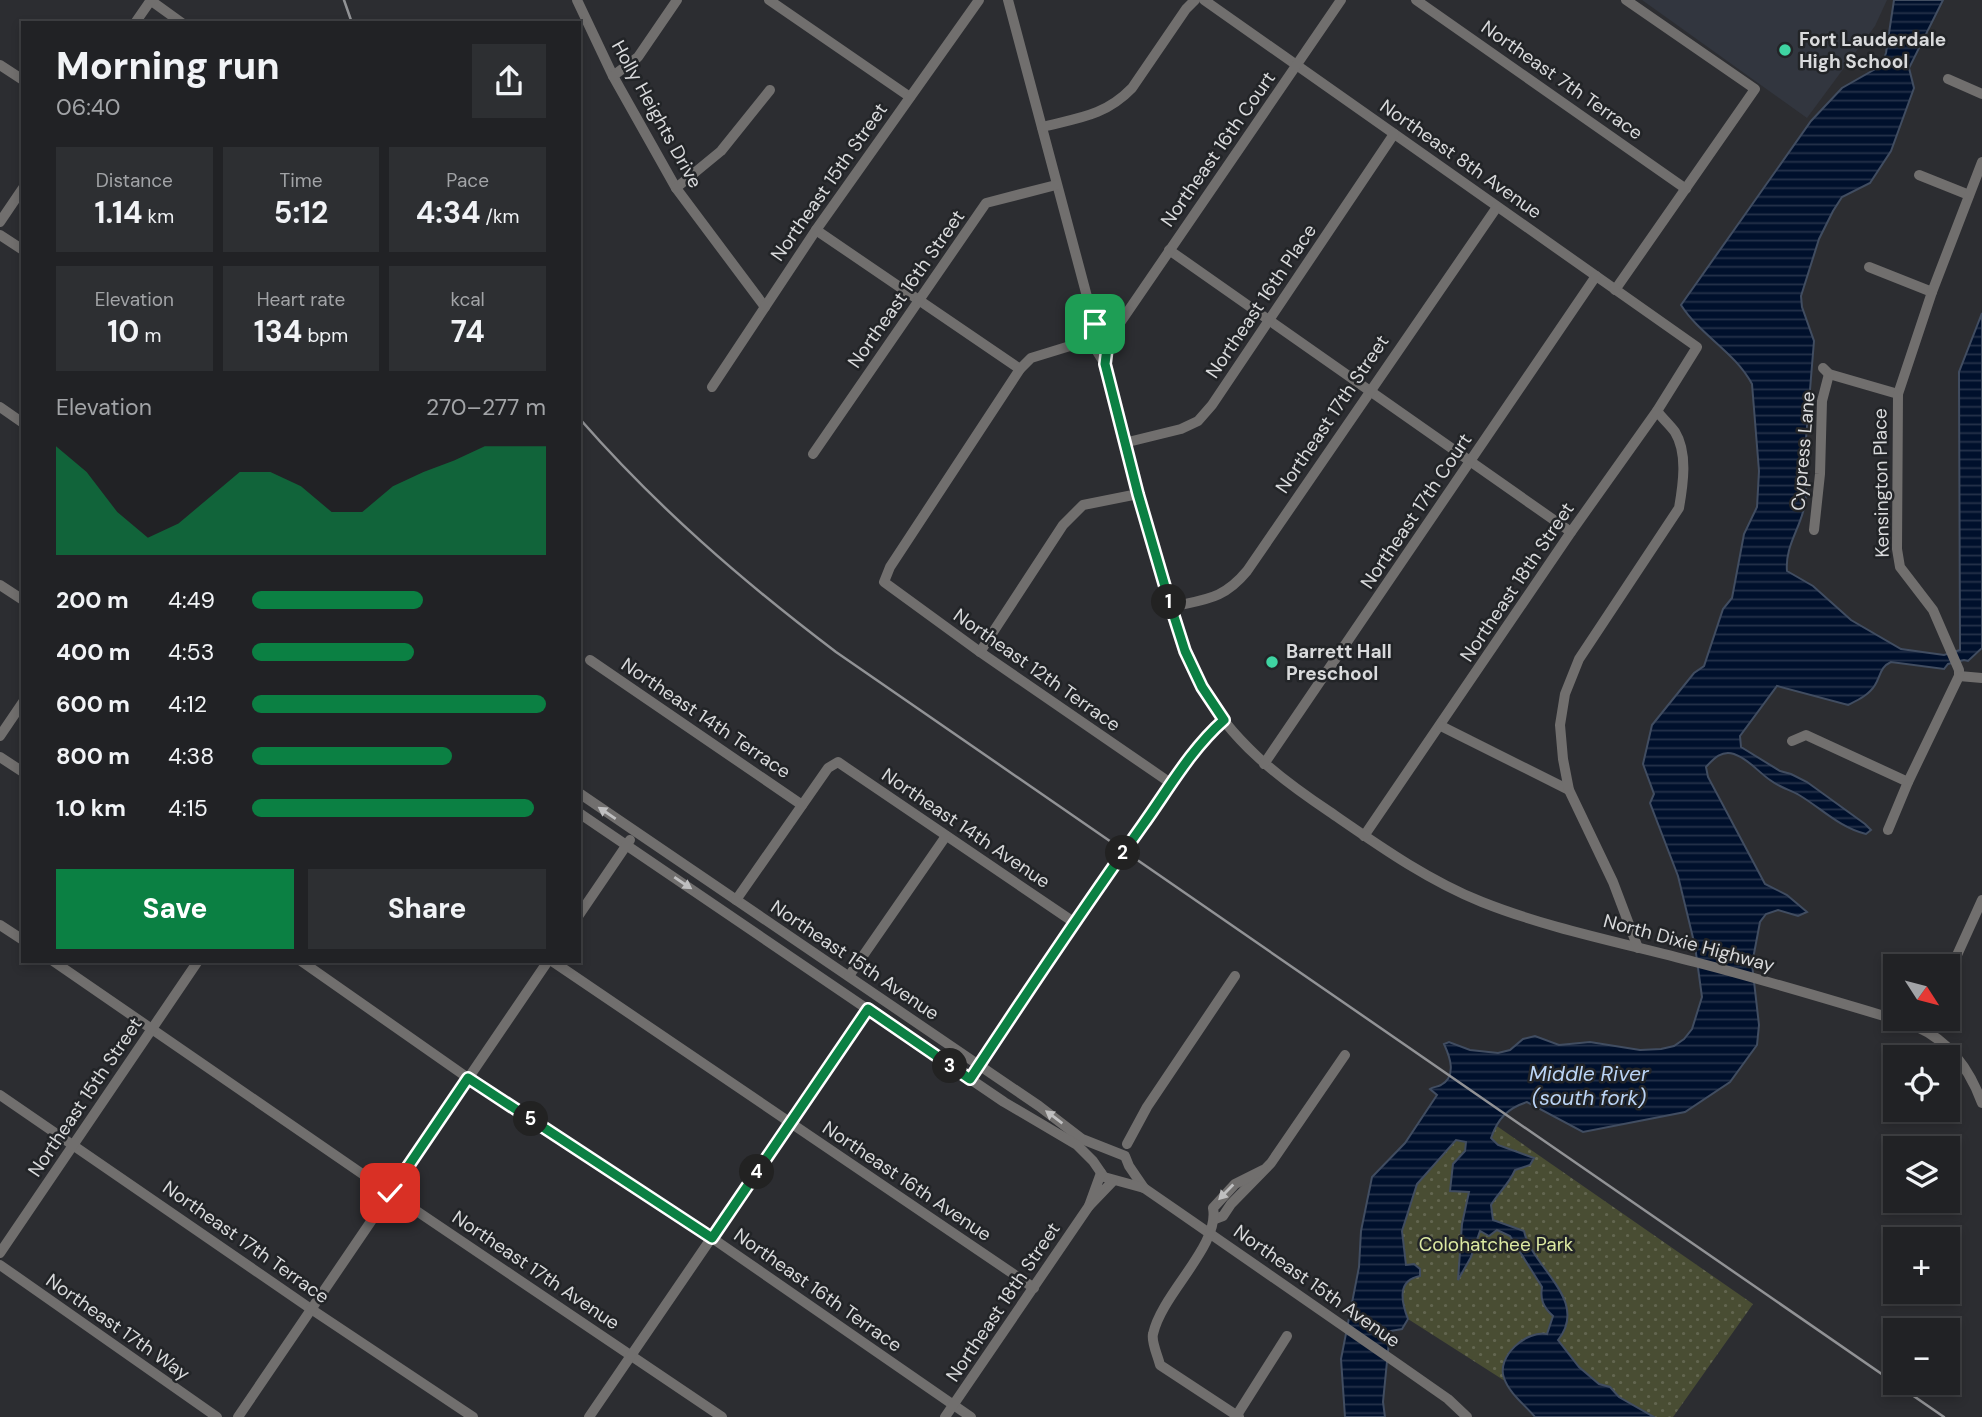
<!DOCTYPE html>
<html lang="en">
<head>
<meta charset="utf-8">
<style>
  body { margin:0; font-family:"DM Sans",sans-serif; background:#2d2f32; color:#f1f3f6; height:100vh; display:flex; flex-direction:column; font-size:26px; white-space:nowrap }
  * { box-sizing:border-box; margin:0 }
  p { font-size:23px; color:#a2a4a7 }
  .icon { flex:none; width:38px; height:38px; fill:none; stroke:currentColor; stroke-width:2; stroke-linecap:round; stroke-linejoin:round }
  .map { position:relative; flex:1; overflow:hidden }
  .panel { position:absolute; left:21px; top:21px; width:560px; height:942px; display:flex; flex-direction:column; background:#212225; border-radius:0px; box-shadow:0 4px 10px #0003,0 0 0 2px #3e3f42 }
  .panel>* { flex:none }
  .needle { width:46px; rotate:126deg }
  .buttons { position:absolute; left:1883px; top:954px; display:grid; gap:14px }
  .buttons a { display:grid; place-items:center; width:77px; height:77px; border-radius:0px; background:#212225; box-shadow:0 4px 10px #0003,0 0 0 2px #3e3f42; font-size:35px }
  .pin { position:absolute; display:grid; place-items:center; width:60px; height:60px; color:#fff; margin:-30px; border-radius:14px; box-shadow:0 4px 10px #0006 }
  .km { position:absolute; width:35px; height:35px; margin:-18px; border-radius:50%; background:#222; color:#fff; font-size:19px; line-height:35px; text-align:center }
  .round { display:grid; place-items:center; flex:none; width:74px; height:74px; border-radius:0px; background:#2d2f32 }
  .overview { display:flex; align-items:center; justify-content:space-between; height:119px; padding:0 35px }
  h1 { font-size:38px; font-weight:700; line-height:52px }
  .figures { display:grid; grid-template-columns:repeat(3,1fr); gap:10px; height:119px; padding:7px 35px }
  .figures div { display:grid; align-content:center; border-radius:0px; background:#2d2f32; text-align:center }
  .figures b { font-size:30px; font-weight:700 }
  .figures small { font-size:19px; font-weight:400 }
  .figures p { font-size:19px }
  .chart { height:196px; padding:14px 35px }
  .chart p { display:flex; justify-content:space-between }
  .chart svg { width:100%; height:126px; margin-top:7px; fill:#0b8043; opacity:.7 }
  .cta { display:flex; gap:14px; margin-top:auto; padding:14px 35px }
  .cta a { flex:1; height:80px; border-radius:0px; background:#0b8043; color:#fff; font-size:28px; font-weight:700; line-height:80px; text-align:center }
  .cta a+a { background:#2d2f32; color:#f1f3f6 }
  ul { padding:0 35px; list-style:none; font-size:23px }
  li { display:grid; grid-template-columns:112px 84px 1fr; align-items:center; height:52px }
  li i { height:18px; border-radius:9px; background:#0b8043 }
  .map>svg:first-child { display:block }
</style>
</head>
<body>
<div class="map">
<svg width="1982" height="1417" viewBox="0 0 1982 1417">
  <defs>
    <pattern id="park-dots" width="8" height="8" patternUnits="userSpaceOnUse" patternTransform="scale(1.75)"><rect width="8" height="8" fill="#494d33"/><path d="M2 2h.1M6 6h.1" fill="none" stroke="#636650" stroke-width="1.8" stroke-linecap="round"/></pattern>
    <pattern id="water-rules" width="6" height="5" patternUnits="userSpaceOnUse" patternTransform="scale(1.75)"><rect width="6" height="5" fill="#00102c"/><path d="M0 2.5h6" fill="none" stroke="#25324a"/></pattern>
  </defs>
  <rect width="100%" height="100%" fill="#2c2d31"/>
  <path fill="#32363f" d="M1642 0H1887L1875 26 1807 118Z"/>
  <path fill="url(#park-dots)" d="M1491 1122 1753 1304 1673 1417H1654L1619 1397 1610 1388 1599 1384 1579 1367 1558 1340 1509 1355 1502 1373 1505 1381 1408 1319 1403 1306 1399 1220 1409 1177 1452 1130Z"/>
  <path fill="url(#water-rules)" stroke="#414d61" stroke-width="2" d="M1894 0H1943L1909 68 1914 88 1891 151 1870 183 1842 197 1833 211 1819 239 1801 296 1802 307 1814 341 1804 463C1807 478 1807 497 1803 512 1797 533 1785 549 1787 571L1813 586 1851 620 1901 649 1944 655 1960 650 1959 372 1982 313V648L1968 661 1964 660 1948 664 1944 669 1891 662C1880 667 1881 675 1875 685 1869 695 1858 700 1848 705L1777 686 1740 736 1741 747 1780 771 1791 774 1807 782 1865 824 1871 830 1866 834C1840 828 1821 808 1799 795 1790 790 1779 787 1770 780 1758 772 1749 759 1734 754 1722 750 1714 758 1706 767L1708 777 1765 884 1787 895 1807 912 1798 916 1778 910 1766 914 1760 922 1752 964 1759 1025 1757 1045 1730 1082 1685 1112 1583 1132 1527 1102C1508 1108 1498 1118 1491 1138L1498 1145 1534 1158 1530 1165 1515 1170C1509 1184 1499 1192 1491 1205L1493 1220 1524 1231C1532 1268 1590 1300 1558 1340L1579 1367 1599 1384 1610 1387 1619 1397 1654 1417H1535C1525 1405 1509 1393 1504 1378 1496 1357 1526 1330 1547 1334L1553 1316C1543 1307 1540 1299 1542 1287L1510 1236 1497 1230 1489 1236 1480 1231 1471 1257 1458 1280 1462 1224 1469 1192 1450 1191 1453 1164 1465 1151 1466 1142 1456 1140 1417 1184 1402 1231 1406 1265 1414 1264 1420 1269V1276C1397 1280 1401 1301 1408 1319L1402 1329 1390 1331 1383 1402 1385 1417H1345L1341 1359 1359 1267 1361 1231 1372 1177 1405 1143 1437 1095 1430 1089C1433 1087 1437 1087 1441 1085 1457 1076 1450 1057 1444 1044L1449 1042 1470 1050 1498 1053 1510 1050 1523 1039 1535 1036 1559 1045 1590 1042 1640 1050 1661 1049 1674 1046 1684 1039 1692 1029 1702 997 1695 946 1678 876 1650 803 1654 794 1643 764 1652 725 1694 673 1704 666 1723 609 1732 598 1744 534 1757 507 1759 471 1752 384C1735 352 1700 335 1681 305L1811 121 1842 88 1877 68 1883 61 1886 53Z"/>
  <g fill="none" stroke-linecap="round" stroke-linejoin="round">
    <g stroke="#716f6e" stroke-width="10">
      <path d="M150 0 182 23"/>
      <path d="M577 0 613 76 676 188 765 307"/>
      <path d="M769 0 910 97"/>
      <path d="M1008 0 1089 304 1099 324"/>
      <path d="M1204 0 1697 347 1657 411 1571 532 1364 836"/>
      <path d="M1416 0 1686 189"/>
      <path d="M135 23 151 0"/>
      <path d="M0 65 23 80"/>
      <path d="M613 76 638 57 677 0"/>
      <path d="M1948 79 1982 94"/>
      <path d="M1042 127C1078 118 1105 116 1132 88L1186 9 1195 0"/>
      <path d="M1919 175 1969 195"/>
      <path d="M676 188 721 151 770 90"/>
      <path d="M0 222 23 188"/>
      <path d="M816 230 1020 369"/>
      <path d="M0 235 23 250"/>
      <path d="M1169 250 1571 532"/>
      <path d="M1869 267 1932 292"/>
      <path d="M1615 290 1755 89 1626 0"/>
      <circle cx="1097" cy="336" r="12"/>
      <path d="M1109 339 1341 0"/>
      <path d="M1093 347 1070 346 1031 358 1020 369 890 567 884 582 980 652 1172 784"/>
      <path d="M1095 348 1105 364C1122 433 1139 500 1159 568 1171 608 1181 649 1201 686 1231 741 1279 778 1330 812 1378 845 1427 880 1482 902 1550 929 1624 943 1695 962 1765 980 1834 1001 1904 1022 1944 1034 1968 1065 1982 1103"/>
      <path d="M1823 368 1829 374 1898 394"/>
      <path d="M712 387 816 230 979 0"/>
      <path d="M0 407 23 423"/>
      <path d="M1124 443 1181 429 1198 421 1212 405 1394 134"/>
      <path d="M813 454 986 203 1056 185"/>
      <path d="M1814 530 1820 474 1822 401 1829 374"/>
      <path d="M0 585 23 600"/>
      <path d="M1171 607C1205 599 1223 600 1247 571L1497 207"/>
      <path d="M980 652 1063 525 1083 505 1138 494"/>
      <path d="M590 660 802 805"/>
      <path d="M1959 676V670L1933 610 1900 567 1897 549 1898 394 1932 292 1982 162"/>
      <path d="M1959 676 1982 678"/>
      <path d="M1441 726 1569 790"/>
      <path d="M0 736 23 702"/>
      <path d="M1792 741 1806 735 1908 782"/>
      <path d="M0 757 23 772"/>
      <path d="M1264 764 1596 276"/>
      <path d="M579 793 1039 1106 1082 1139 1125 1156 1129 1166 1144 1188"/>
      <path d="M579 813 1004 1102 1077 1145 1093 1161 1104 1177 1144 1188 1173 1208 1398 1364 1448 1399 1467 1417"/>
      <path d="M1888 830 1908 782 1959 676"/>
      <path d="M736 900 828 768 838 762 1075 923"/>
      <path d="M579 915 630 840"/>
      <path d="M0 925 23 940"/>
      <path d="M1638 948 1613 882 1569 790 1563 759 1560 725 1565 694 1579 659 1679 508C1683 485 1688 453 1675 432 1670 425 1662 418 1657 411"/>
      <path d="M53 961 390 1193 722 1417"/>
      <path d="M301 961 468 1078 712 1238 971 1417"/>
      <path d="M552 961 1034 1288"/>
      <path d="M1948 975 1982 900"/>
      <path d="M849 976 946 836"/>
      <path d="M975 1072C1029 990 1083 909 1140 830 1166 793 1190 751 1224 720"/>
      <path d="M0 1095 311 1309 473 1417"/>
      <path d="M1127 1144 1147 1107 1235 976"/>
      <path d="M1101 1173 1089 1206 1113 1181"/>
      <path d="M1215 1219 1223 1216 1231 1204 1271 1163 1345 1055"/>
      <path d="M0 1253 198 961"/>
      <path d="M0 1265 217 1417"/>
      <path d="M1237 1415 1287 1336"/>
      <path d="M238 1417 548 961"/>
      <path d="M589 1417 868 1009"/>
      <path d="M945 1417 1089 1206"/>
      <path d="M1239 1417 1160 1365C1158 1356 1151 1342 1153 1334 1162 1293 1220 1246 1213 1208L1235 1184 1263 1170"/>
    </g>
    <g stroke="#919295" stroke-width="2.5">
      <path d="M344 0 352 23"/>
      <path d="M579 418C657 507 741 580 836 652L1944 1417"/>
    </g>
  </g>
  <defs><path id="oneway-solid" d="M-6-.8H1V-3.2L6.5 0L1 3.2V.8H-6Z" transform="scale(1.75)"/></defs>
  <g fill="#bfbfc0">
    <use href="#oneway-solid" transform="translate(607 813) rotate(-146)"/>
    <use href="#oneway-solid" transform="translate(683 883) rotate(34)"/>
    <use href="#oneway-solid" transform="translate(1054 1117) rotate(-143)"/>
    <use href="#oneway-solid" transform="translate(1226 1192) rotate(134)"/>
  </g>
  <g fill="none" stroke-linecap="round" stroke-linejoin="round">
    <defs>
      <path id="route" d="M390 1193 468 1078 712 1238 868 1009 970 1079C1026 994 1083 909 1142 826 1168 790 1190 750 1224 720L1202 687 1185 651 1171 607 1138 494 1105 364 1109 332 1102 324H1095"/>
    </defs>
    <use href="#route" stroke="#fff" stroke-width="14"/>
    <use href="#route" stroke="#0b8043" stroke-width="9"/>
  </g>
  <g fill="#3fd4a2" stroke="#222427" stroke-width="2.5">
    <circle cx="1785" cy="50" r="7"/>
    <circle cx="1272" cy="662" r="7"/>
  </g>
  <g text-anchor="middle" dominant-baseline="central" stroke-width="5" stroke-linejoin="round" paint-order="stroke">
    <g font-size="19" font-weight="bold" fill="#d9dadc" stroke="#222427" text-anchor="start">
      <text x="1799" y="39">Fort Lauderdale<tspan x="1799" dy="22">High School</tspan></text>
      <text x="1286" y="651">Barrett Hall<tspan x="1286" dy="22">Preschool</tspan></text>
    </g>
    <g font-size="19" fill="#d9dadc" stroke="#222427">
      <text transform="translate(1562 80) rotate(35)">Northeast 7th Terrace</text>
      <text transform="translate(657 114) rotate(61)">Holly Heights Drive</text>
      <text transform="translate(1218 149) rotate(-55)">Northeast 16th Court</text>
      <text transform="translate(1461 159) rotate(35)">Northeast 8th Avenue</text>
      <text transform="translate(829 182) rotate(-55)">Northeast 15th Street</text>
      <text transform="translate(906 289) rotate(-55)">Northeast 16th Street</text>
      <text transform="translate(1261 301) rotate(-56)">Northeast 16th Place</text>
      <text transform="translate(1332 414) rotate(-56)">Northeast 17th Street</text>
      <text transform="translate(1803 451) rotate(-85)">Cypress Lane</text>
      <text transform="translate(1881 483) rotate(-91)">Kensington Place</text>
      <text transform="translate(1416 511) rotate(-56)">Northeast 17th Court</text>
      <text transform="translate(1517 582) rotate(-56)">Northeast 18th Street</text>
      <text transform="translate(1037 670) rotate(35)">Northeast 12th Terrace</text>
      <text transform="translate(706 718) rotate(34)">Northeast 14th Terrace</text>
      <text transform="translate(966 828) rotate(34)">Northeast 14th Avenue</text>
      <text transform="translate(1689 943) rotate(15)">North Dixie Highway</text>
      <text transform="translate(855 960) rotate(34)">Northeast 15th Avenue</text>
      <text transform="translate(85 1097) rotate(-56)">Northeast 15th Street</text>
      <text transform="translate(907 1181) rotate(34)">Northeast 16th Avenue</text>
      <text transform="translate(246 1242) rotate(35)">Northeast 17th Terrace</text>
      <text transform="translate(536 1270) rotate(34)">Northeast 17th Avenue</text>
      <text transform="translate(1317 1286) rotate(35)">Northeast 15th Avenue</text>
      <text transform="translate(818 1290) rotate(35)">Northeast 16th Terrace</text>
      <text transform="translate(1003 1302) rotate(-56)">Northeast 18th Street</text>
      <text transform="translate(118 1327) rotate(35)">Northeast 17th Way</text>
    </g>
    <g font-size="19" fill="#dce9a2" stroke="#222427">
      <text x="1496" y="1244">Colohatchee Park</text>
    </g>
    <g font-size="21" font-style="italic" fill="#bad4f6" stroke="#222427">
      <text x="1589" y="1074">Middle River<tspan x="1589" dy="24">(south fork)</tspan></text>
    </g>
  </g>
</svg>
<div class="buttons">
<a><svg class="needle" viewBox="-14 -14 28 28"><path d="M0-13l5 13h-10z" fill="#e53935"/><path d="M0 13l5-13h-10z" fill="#a2a4a7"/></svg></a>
<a><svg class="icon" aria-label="locate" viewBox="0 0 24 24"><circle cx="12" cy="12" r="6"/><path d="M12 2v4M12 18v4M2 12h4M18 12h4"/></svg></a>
<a><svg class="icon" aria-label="layers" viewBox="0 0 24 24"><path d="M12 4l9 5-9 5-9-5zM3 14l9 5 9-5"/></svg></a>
<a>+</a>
<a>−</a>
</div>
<div class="pin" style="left:1095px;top:324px;background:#1e9e55"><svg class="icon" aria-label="arrive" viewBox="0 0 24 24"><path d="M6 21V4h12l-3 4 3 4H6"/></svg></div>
<div class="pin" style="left:390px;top:1193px;background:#d93025"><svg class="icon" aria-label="check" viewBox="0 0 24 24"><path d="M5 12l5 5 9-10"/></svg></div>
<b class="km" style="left:1169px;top:602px">1</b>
<b class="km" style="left:1123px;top:853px">2</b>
<b class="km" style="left:950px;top:1066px">3</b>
<b class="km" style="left:757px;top:1172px">4</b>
<b class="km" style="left:531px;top:1119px">5</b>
<section class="panel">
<div class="overview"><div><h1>Morning run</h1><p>06:40</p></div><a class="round"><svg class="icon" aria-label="share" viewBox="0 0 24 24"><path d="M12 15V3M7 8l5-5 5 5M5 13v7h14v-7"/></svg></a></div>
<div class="figures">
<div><p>Distance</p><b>1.14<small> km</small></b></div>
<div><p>Time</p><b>5:12</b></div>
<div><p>Pace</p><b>4:34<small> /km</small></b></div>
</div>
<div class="figures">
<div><p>Elevation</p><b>10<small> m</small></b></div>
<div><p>Heart rate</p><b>134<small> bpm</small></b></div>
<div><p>kcal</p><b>74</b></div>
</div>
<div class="chart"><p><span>Elevation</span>270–277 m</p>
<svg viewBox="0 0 160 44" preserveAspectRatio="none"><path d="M0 44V6L10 15L20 29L30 38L40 33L50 24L60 15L70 15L80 20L90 29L100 29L110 20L120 15L130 11L140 6L150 6L160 6V44z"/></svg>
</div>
<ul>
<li><b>200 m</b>4:49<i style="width:58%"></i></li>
<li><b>400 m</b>4:53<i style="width:55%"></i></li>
<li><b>600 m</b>4:12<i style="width:100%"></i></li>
<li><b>800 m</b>4:38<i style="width:68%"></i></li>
<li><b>1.0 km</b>4:15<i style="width:96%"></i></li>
</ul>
<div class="cta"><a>Save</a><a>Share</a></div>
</section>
</div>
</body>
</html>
